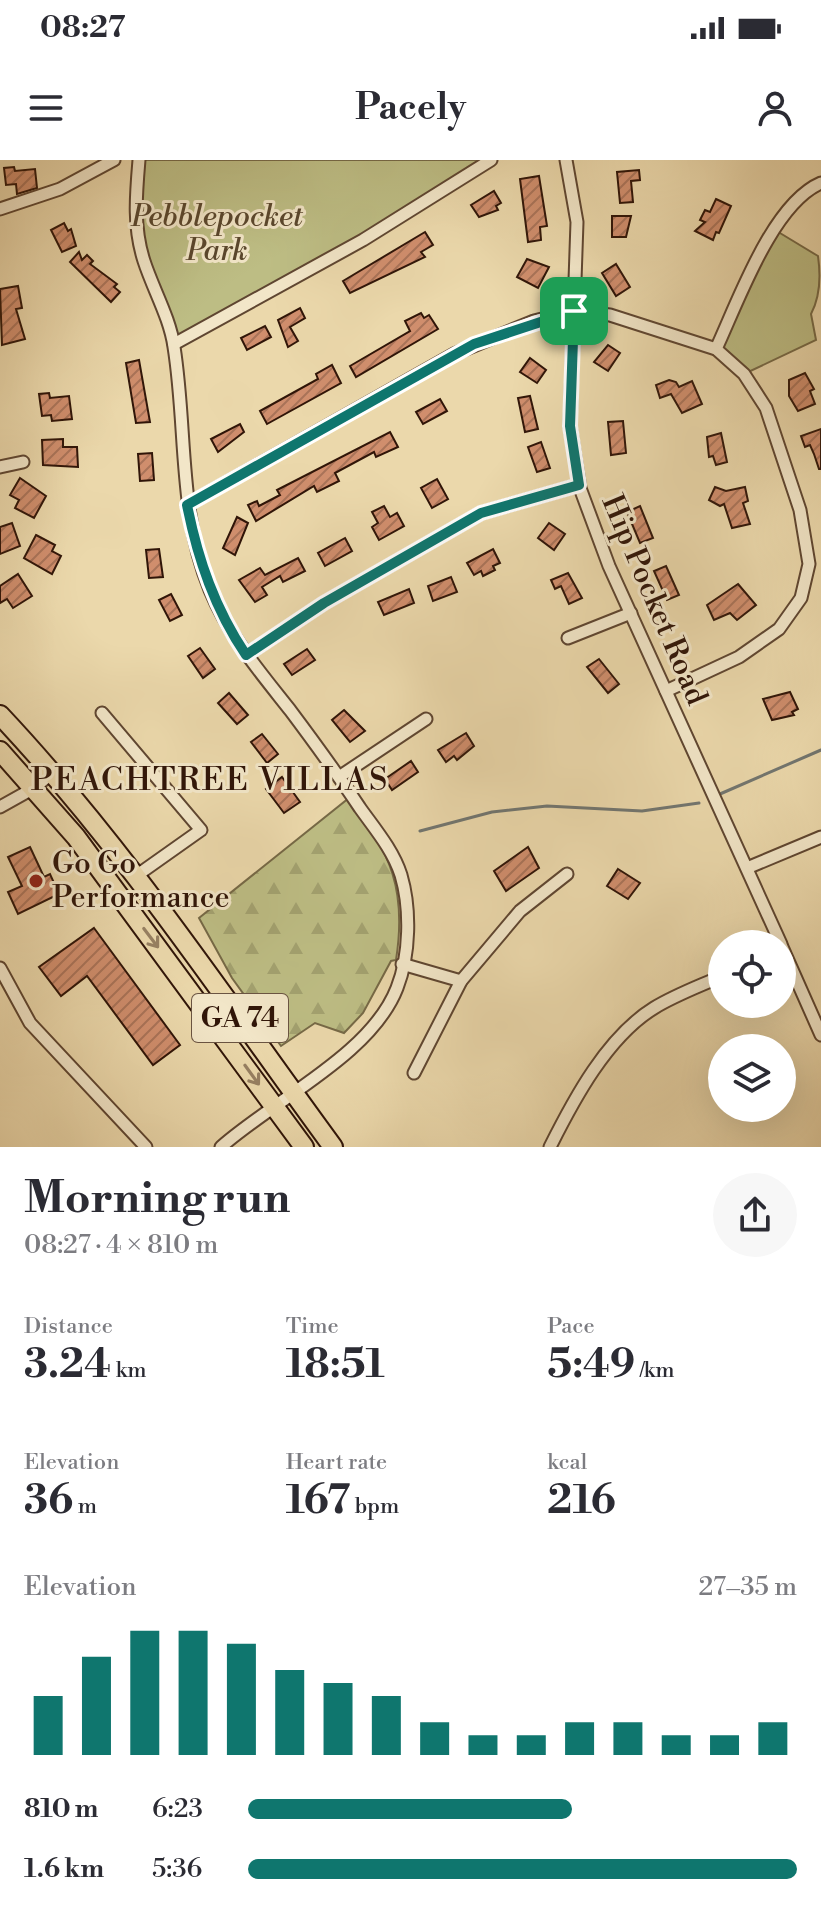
<!DOCTYPE html>
<html lang="en">
<head>
<meta charset="utf-8">
<style>
  body { margin:0; font-family:"Libre Bodoni",serif; background:#f7f7f7; color:#2b2b33; height:100vh; display:flex; flex-direction:column; font-size:30px; white-space:nowrap }
  * { box-sizing:border-box; margin:0 }
  p { font-size:26px; color:#7c7c81 }
  .icon { flex:none; width:44px; height:44px; fill:none; stroke:currentColor; stroke-width:2; stroke-linecap:round; stroke-linejoin:round }
  .map { position:relative; height:987px; overflow:hidden }
  .panel { display:flex; flex-direction:column; background:#fff; flex:1 }
  .panel>* { flex:none }
  .buttons { position:absolute; left:708px; top:770px; display:grid; gap:16px }
  .buttons a { display:grid; place-items:center; width:88px; height:88px; border-radius:50%; background:#fff; box-shadow:0 8px 32px #0002; font-size:40px }
  .pin { position:absolute; display:grid; place-items:center; width:68px; height:68px; color:#fff; margin:-34px; border-radius:16px; box-shadow:0 4px 12px #0006 }
  .round { display:grid; place-items:center; flex:none; width:84px; height:84px; border-radius:42px; background:#f7f7f7 }
  .head { display:flex; align-items:center; justify-content:space-between; height:136px; padding:0 24px }
  h1 { font-size:44px; font-weight:700; line-height:60px }
  .metrics { display:grid; grid-template-columns:repeat(3,1fr); gap:12px; height:136px; padding:8px 24px }
  .metrics div { display:grid; align-content:center }
  .metrics b { font-size:40px; font-weight:700 }
  .metrics small { font-size:22px; font-weight:400 }
  .metrics p { font-size:22px }
  .chart { height:224px; padding:16px 24px }
  .chart p { display:flex; justify-content:space-between }
  .chart svg { width:100%; height:144px; margin-top:8px; stroke:#0f766e; stroke-width:6 }
  ul { padding:0 24px; list-style:none; font-size:26px }
  li { display:grid; grid-template-columns:128px 96px 1fr; align-items:center; height:60px }
  li i { height:20px; border-radius:10px; background:#0f766e }
  .status { display:flex; justify-content:space-between; align-items:center; height:56px; padding:0 40px; background:#fff; direction:ltr }
  .status svg { height:22px; fill:currentColor }
  header { display:flex; justify-content:space-between; align-items:center; height:104px; padding:0 24px; background:#fff; font-size:36px; font-weight:700 }
  .map>svg:first-child { display:block }
</style>
</head>
<body>
<div class="status"><b>08:27</b><svg viewBox="0 0 49 12"><path d="M0 12V9h3v3zM5 12V6h3v6zM10 12V3h3v9zM15 12V0h3v12zM26 1h20v11H26zM47 4h2v5h-2z"/></svg></div>
<header><svg class="icon" aria-label="menu" viewBox="0 0 24 24"><path d="M4 6h16M4 12h16M4 18h16"/></svg>Pacely<svg class="icon" aria-label="person" viewBox="0 0 24 24"><circle cx="12" cy="8" r="4"/><path d="M4 21q1-7 8-7t8 7"/></svg></header>
<div class="map">
<svg width="821" height="987" viewBox="0 0 821 987">
  <defs>
    <pattern id="forest-firs" width="22" height="20" patternUnits="userSpaceOnUse" patternTransform="scale(2)"><rect width="22" height="20" fill="#bdbd84"/><path d="M5 1l3.5 6h-7zM16 11l3.5 6h-7z" fill="#a3a270"/></pattern>
    <pattern id="building-hatch" width="6" height="6" patternUnits="userSpaceOnUse" patternTransform="scale(2)"><rect width="6" height="6" fill="#d08e6d"/><path d="M-1 1l2-2M0 6l6-6M5 7l2-2" fill="none" stroke="#a97358"/></pattern>
  </defs>
  <rect width="100%" height="100%" fill="#ebd8ab"/>
  <filter id="stains"><feTurbulence type="fractalNoise" baseFrequency=".0025" numOctaves="4"/><feColorMatrix values="0 0 0 0 .2 0 0 0 0 .09 0 0 0 0 .02 0 0 0 .5 -.17"/></filter>
  <radialGradient id="worn" r=".72"><stop offset=".6" stop-color="#630" stop-opacity="0"/><stop offset="1" stop-color="#630" stop-opacity=".3"/></radialGradient>
  <path fill="url(#forest-firs)" stroke="#766946" stroke-width="2" d="M349 638C391 693 407 730 396 800L391 801 363 853 344 873 315 863 281 886 232 818 199 758Z"/>
  <g fill="#bdbd84" stroke="#766946" stroke-width="2">
    <path d="M140 0H491L174 184 138 78Z"/>
    <path d="M775 70 818 96C821 117 820 137 811 154L816 180 744 214 716 189Z"/>
  </g>
  <g fill="none" stroke-linecap="round" stroke-linejoin="round">
    <g stroke="#727670" stroke-width="3">
      <path d="M720 634 821 590"/>
      <path d="M420 671 492 652 547 646 642 651 699 643"/>
    </g>
  </g>
  <g fill="url(#building-hatch)" stroke="#301508" stroke-width="2">
    <path d="M14 7 15 11 35 9 37 28 17 34 16 24 6 25 4 8Z"/>
    <path d="M639 10 640 20 631 21 633 42 620 43 617 12Z"/>
    <path d="M539 16 547 66 540 67 541 80 528 82 520 19Z"/>
    <path d="M494 31 501 43 496 46 498 50 479 57 471 45Z"/>
    <path d="M716 39 731 46 719 73 716 72 713 80 695 71 705 62 700 60 705 50 710 52Z"/>
    <path d="M612 56H631L626 77H612Z"/>
    <path d="M64 63 68 71 71 69 76 86 62 92 51 70Z"/>
    <path d="M425 72 433 85 421 92 425 97 350 133 343 121Z"/>
    <path d="M79 92 82 100 87 95 93 101 90 104 117 124 114 127 120 132 111 142 70 102Z"/>
    <path d="M527 99 549 107 538 128 517 117Z"/>
    <path d="M616 104 630 127 616 136 602 113Z"/>
    <path d="M18 126 22 148 16 149 25 179 2 185 0 129Z"/>
    <path d="M300 148 305 158 290 167 298 181 288 187 278 160Z"/>
    <path d="M421 153 424 158 429 155 438 169 356 217 350 206 410 171 405 161Z"/>
    <path d="M265 166 271 177 247 190 241 178Z"/>
    <path d="M608 185 620 193 608 211 594 202Z"/>
    <path d="M530 198 546 210 537 223 520 212Z"/>
    <path d="M139 200 150 262 136 263 126 203Z"/>
    <path d="M332 205 341 223 267 264 260 251 318 219 316 214Z"/>
    <path d="M805 213 814 229 810 231 815 244 798 251 789 236V220Z"/>
    <path d="M669 220 676 222 679 227 692 221 702 244 682 253 671 234 660 238 656 225Z"/>
    <path d="M49 233 50 238 69 236 72 259 52 261 51 255 42 256 39 234Z"/>
    <path d="M530 236 538 269 525 272 518 238Z"/>
    <path d="M440 239 447 251 423 264 416 252Z"/>
    <path d="M623 261 626 293 611 295 608 262Z"/>
    <path d="M240 264 244 272 218 292 211 279Z"/>
    <path d="M821 269V309H819L814 294 810 285 805 287 801 276Z"/>
    <path d="M390 272 398 287 376 297 374 292 335 313 339 321 317 332 314 326 256 361 248 345 257 341 259 346 280 335 277 330Z"/>
    <path d="M721 273 727 302 716 305 713 296 709 297 707 277Z"/>
    <path d="M63 279V287H77L78 307 43 305 42 280Z"/>
    <path d="M541 282 550 308 537 312 528 287Z"/>
    <path d="M152 293 154 320 140 321 138 294Z"/>
    <path d="M20 318 46 336 34 358 15 348 19 340 10 335Z"/>
    <path d="M437 319 448 339 432 348 421 328Z"/>
    <path d="M715 327 726 331 745 327 748 341 743 343 750 364 732 368 724 344 720 346 709 340Z"/>
    <path d="M384 346 390 357 397 353 404 366 379 380 372 367 378 363 372 352Z"/>
    <path d="M640 346 653 378 640 383 627 352Z"/>
    <path d="M237 357 248 363 235 395 223 388Z"/>
    <path d="M12 363 20 386 0 394V367Z"/>
    <path d="M549 363 565 374 554 390 538 378Z"/>
    <path d="M36 375 55 385 52 391 61 396 52 414 24 398Z"/>
    <path d="M345 378 352 391 325 406 318 393Z"/>
    <path d="M159 389 163 417 149 418 146 390Z"/>
    <path d="M493 389 500 403 493 406 495 410 483 416 481 411 474 415 467 403Z"/>
    <path d="M298 398 305 411 283 422 280 416 262 427 267 435 255 442 239 420 260 408 265 415Z"/>
    <path d="M666 406 679 435 667 440 654 411Z"/>
    <path d="M568 413 582 438 569 444 561 426 555 429 551 420Z"/>
    <path d="M18 414 32 436 13 448 7 439 0 443V426Z"/>
    <path d="M451 417 457 432 433 441 428 426Z"/>
    <path d="M738 424 756 445 737 460 730 453 714 460 707 445Z"/>
    <path d="M409 429 414 443 384 455 378 442Z"/>
    <path d="M171 434 182 455 170 461 159 440Z"/>
    <path d="M200 488 215 509 203 518 188 496Z"/>
    <path d="M307 489 315 500 292 515 284 504Z"/>
    <path d="M599 499 619 524 608 533 587 507Z"/>
    <path d="M790 532 798 549 792 552 794 555 772 560 763 539Z"/>
    <path d="M229 533 248 555 237 564 218 543Z"/>
    <path d="M344 550 365 571 350 582 332 560Z"/>
    <path d="M466 573 474 586 457 600 454 596 446 602 438 590Z"/>
    <path d="M262 574 278 594 267 603 251 582Z"/>
    <path d="M411 601 418 612 392 630 385 619Z"/>
    <path d="M282 617 300 642 284 653 266 629Z"/>
    <path d="M30 687 44 717 50 714 59 734 18 754 8 732 22 726 8 697Z"/>
    <path d="M528 687 539 708 506 731 494 711Z"/>
    <path d="M618 709 640 723 628 739 607 726Z"/>
    <path d="M94 768 180 885 153 905 87 816 61 836 39 807Z"/>
  </g>
  <g fill="none" stroke-linecap="round" stroke-linejoin="round">
    <defs>
      <g id="street">
        <path d="M139 0C136 35 133 67 144 101 153 129 170 158 174 187 187 268 178 352 210 430 229 476 260 512 290 550 314 582 338 615 360 648 375 669 393 690 401 715 411 749 410 795 397 828 371 895 275 939 221 987"/>
        <path d="M566 0 577 62 570 266 580 328 609 406 781 784"/>
        <path d="M0 49 60 29 114 0"/>
        <path d="M174 184 363 80 491 0"/>
        <path d="M716 189C738 142 772 44 821 23"/>
        <path d="M0 307 23 302"/>
        <path d="M187 345 454 194 534 161 574 151 610 155 716 189 744 214 766 248 800 350 809 404 801 438 779 469 739 497 666 531"/>
        <path d="M568 478 631 453"/>
        <path d="M246 495 324 443 481 353 579 325"/>
        <path d="M102 553 201 670 136 716"/>
        <path d="M339 617 426 559"/>
        <path d="M0 647 34 628 53 612"/>
        <path d="M747 708 821 677"/>
        <path d="M782 787 821 875"/>
        <path d="M402 804 461 821"/>
        <path d="M0 808 30 863 146 987"/>
        <path d="M414 913 461 821 520 751 567 714"/>
        <path d="M550 987C574 939 607 877 654 848 675 835 700 826 722 816"/>
      </g>
      <g id="primary">
        <path d="M0 555C125 688 225 840 333 987"/>
        <path d="M0 591 76 677 304 987"/>
      </g>
    </defs>
    <use href="#street" stroke="#5f4631" stroke-width="15"/>
    <use href="#primary" stroke="#301508" stroke-width="22"/>
    <use href="#street" stroke="#f2e6c8" stroke-width="11"/>
    <use href="#primary" stroke="#ebd8ab" stroke-width="18"/>
  </g>
  <defs><path id="oneway-shaft" d="M-6 0H5M1.5-3L5.5 0L1.5 3" fill="none" stroke-width="1.6" stroke-linecap="round" stroke-linejoin="round" transform="scale(2)"/></defs>
  <g stroke="#978062">
    <use href="#oneway-shaft" transform="translate(151 778) rotate(53)"/>
    <use href="#oneway-shaft" transform="translate(252 915) rotate(54)"/>
  </g>
  <g fill="none" stroke-linecap="round" stroke-linejoin="round">
    <defs>
      <path id="route" d="M574 151 570 266 579 325 481 353 324 443 246 495C215 449 198 400 187 345L474 184Z"/>
    </defs>
    <use href="#route" stroke="#fff" stroke-width="16"/>
    <use href="#route" stroke="#0f766e" stroke-width="10"/>
  </g>
  <circle fill="#8f2418" stroke="#f2e6c8" stroke-width="3" cx="36" cy="721" r="8"/>
  <g text-anchor="middle" dominant-baseline="central" stroke-width="6" stroke-linejoin="round" paint-order="stroke">
    <rect fill="#f2e6c8" stroke="#6a5442" stroke-width="2" x="192" y="834" width="96" height="48" rx="6"/>
    <g font-size="28" font-weight="bold" fill="#301508">
      <text x="240" y="858">GA 74</text>
    </g>
    <g font-size="30" font-style="italic" fill="#5a472d" stroke="#f2e6c8">
      <text x="217" y="57">Pebblepocket<tspan x="217" dy="34">Park</tspan></text>
    </g>
    <g font-size="30" fill="#301508" stroke="#f2e6c8">
      <text transform="translate(654 440) rotate(67)">Hip Pocket Road</text>
    </g>
    <g font-size="30" fill="#301508" stroke="#f2e6c8" text-anchor="start">
      <text x="52" y="704">Go Go<tspan x="52" dy="34">Performance</tspan></text>
    </g>
    <g font-size="32" letter-spacing="2" fill="#301508" stroke="#f2e6c8">
      <text x="210" y="620">PEACHTREE VILLAS</text>
    </g>
  </g>
  <rect width="100%" height="100%" filter="url(#stains)"/>
  <rect width="100%" height="100%" fill="url(#worn)"/>
</svg>
<div class="buttons">
<a><svg class="icon" aria-label="locate" viewBox="0 0 24 24"><circle cx="12" cy="12" r="6"/><path d="M12 2v4M12 18v4M2 12h4M18 12h4"/></svg></a>
<a><svg class="icon" aria-label="layers" viewBox="0 0 24 24"><path d="M12 4l9 5-9 5-9-5zM3 14l9 5 9-5"/></svg></a>
</div>
<div class="pin" style="left:574px;top:151px;background:#1e9e55"><svg class="icon" aria-label="arrive" viewBox="0 0 24 24"><path d="M6 21V4h12l-3 4 3 4H6"/></svg></div>
</div>
<section class="panel">
<div class="head"><div><h1>Morning run</h1><p>08:27 · 4 × 810 m</p></div><a class="round"><svg class="icon" aria-label="share" viewBox="0 0 24 24"><path d="M12 15V3M7 8l5-5 5 5M5 13v7h14v-7"/></svg></a></div>
<div class="metrics">
<div><p>Distance</p><b>3.24<small> km</small></b></div>
<div><p>Time</p><b>18:51</b></div>
<div><p>Pace</p><b>5:49<small> /km</small></b></div>
</div>
<div class="metrics">
<div><p>Elevation</p><b>36<small> m</small></b></div>
<div><p>Heart rate</p><b>167<small> bpm</small></b></div>
<div><p>kcal</p><b>216</b></div>
</div>
<div class="chart"><p><span>Elevation</span>27–35 m</p>
<svg viewBox="0 0 160 44" preserveAspectRatio="none"><path d="M5 44V26M15 44V14M25 44V6M35 44V6M45 44V10M55 44V18M65 44V22M75 44V26M85 44V34M95 44V38M105 44V38M115 44V34M125 44V34M135 44V38M145 44V38M155 44V34"/></svg>
</div>
<ul>
<li><b>810 m</b>6:23<i style="width:59%"></i></li>
<li><b>1.6 km</b>5:36<i style="width:100%"></i></li>
</ul>
</section>
</body>
</html>
